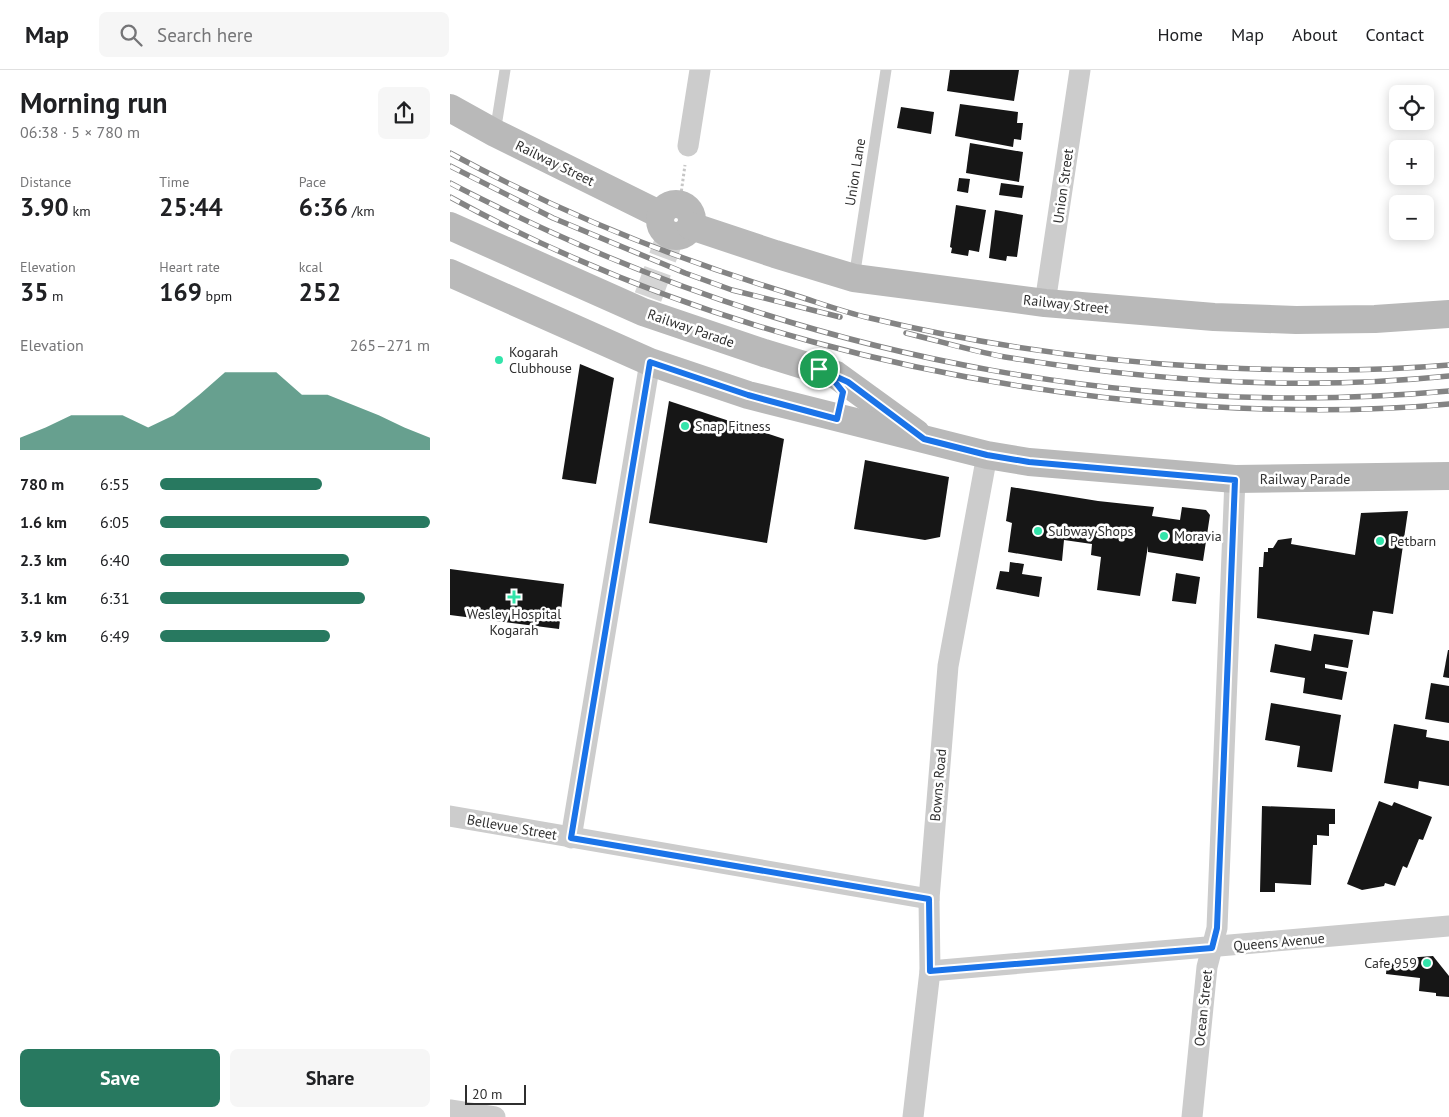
<!DOCTYPE html>
<html lang="en">
<head>
<meta charset="utf-8">
<style>
  body { margin:0; font-family:"PT Sans",sans-serif; background:#f6f6f6; color:#202124; height:100vh; display:flex; flex-direction:column; font-size:19px; white-space:nowrap }
  * { box-sizing:border-box; margin:0 }
  p { font-size:16px; color:#757577 }
  .icon { flex:none; width:28px; height:28px; fill:none; stroke:currentColor; stroke-width:2; stroke-linecap:round; stroke-linejoin:round }
  .map { position:relative; flex:1; overflow:hidden }
  .details { display:flex; flex-direction:column; background:#fff; width:450px }
  .details>* { flex:none }
  .tools { position:absolute; left:939px; top:15px; display:grid; gap:10px }
  .tools a { display:grid; place-items:center; width:45px; height:45px; border-radius:8px; background:#fff; box-shadow:0 2px 12px #0003; font-size:25px }
  .scale { position:absolute; left:15px; bottom:12px; width:61px; box-sizing:border-box; padding-left:5px; border:2px solid #2f2f2f; border-top:0; font-size:14px; line-height:18px; white-space:nowrap; color:#2f2f2f; -webkit-text-stroke:4px #fff; paint-order:stroke }
  .pin { position:absolute; display:grid; place-items:center; width:42px; height:42px; color:#fff; margin:-21px; border:2px solid #fff; border-radius:50%; box-shadow:0 1px 5px #0007 }
  .round { display:grid; place-items:center; flex:none; width:52px; height:52px; border-radius:8px; background:#f6f6f6 }
  .head { display:flex; align-items:center; justify-content:space-between; height:85px; padding:0 20px }
  h1 { font-size:28px; font-weight:700; line-height:38px }
  .metrics { display:grid; grid-template-columns:repeat(3,1fr); gap:8px; height:85px; padding:5px 20px }
  .metrics div { display:grid; align-content:center }
  .metrics b { font-size:25px; font-weight:700 }
  .metrics small { font-size:14px; font-weight:400 }
  .metrics p { font-size:14px }
  .chart { height:140px; padding:10px 20px }
  .chart p { display:flex; justify-content:space-between }
  .chart svg { width:100%; height:90px; margin-top:5px; fill:#287960; opacity:.7 }
  .cta { display:flex; gap:10px; margin-top:auto; padding:10px 20px }
  .cta a { flex:1; height:58px; border-radius:8px; background:#287960; color:#fff; font-size:20px; font-weight:700; line-height:58px; text-align:center }
  .cta a+a { background:#f6f6f6; color:#202124 }
  ul { padding:0 20px; list-style:none; font-size:16px }
  li { display:grid; grid-template-columns:80px 60px 1fr; align-items:center; height:38px }
  li i { height:12px; border-radius:6px; background:#287960 }
  header { display:flex; align-items:center; gap:30px; box-sizing:border-box; height:70px; padding:0 25px; background:#fff; border-bottom:1px solid #e0e0e0 }
  header strong { font-size:24px }
  nav { display:flex; gap:28px; margin-inline-start:auto; font-size:18px }
  .search { width:350px; height:45px; background:#f6f6f6; display:flex; align-items:center; gap:12px; box-sizing:border-box; padding:0 18px; border-radius:8px; color:#757577; font-size:19px }
  main { display:flex; flex:1; min-height:0 }
  .map>svg:first-child { display:block }
</style>
</head>
<body>
<header>
<strong>Map</strong>
<div class="search"><svg class="icon" aria-label="search" viewBox="0 0 24 24"><circle cx="10" cy="10" r="6"/><path d="M15 15l6 6"/></svg>Search here</div>
<nav><a>Home</a><a>Map</a><a>About</a><a>Contact</a></nav>
</header>
<main>
<section class="details">
<div class="head"><div><h1>Morning run</h1><p>06:38 · 5 × 780 m</p></div><a class="round"><svg class="icon" aria-label="share" viewBox="0 0 24 24"><path d="M12 15V3M7 8l5-5 5 5M5 13v7h14v-7"/></svg></a></div>
<div class="metrics">
<div><p>Distance</p><b>3.90<small> km</small></b></div>
<div><p>Time</p><b>25:44</b></div>
<div><p>Pace</p><b>6:36<small> /km</small></b></div>
</div>
<div class="metrics">
<div><p>Elevation</p><b>35<small> m</small></b></div>
<div><p>Heart rate</p><b>169<small> bpm</small></b></div>
<div><p>kcal</p><b>252</b></div>
</div>
<div class="chart"><p><span>Elevation</span>265–271 m</p>
<svg viewBox="0 0 160 44" preserveAspectRatio="none"><path d="M0 44V38L10 33L20 27L30 27L40 27L50 33L60 27L70 17L80 6L90 6L100 6L110 17L120 17L130 22L140 27L150 33L160 38V44z"/></svg>
</div>
<ul>
<li><b>780 m</b>6:55<i style="width:60%"></i></li>
<li><b>1.6 km</b>6:05<i style="width:100%"></i></li>
<li><b>2.3 km</b>6:40<i style="width:70%"></i></li>
<li><b>3.1 km</b>6:31<i style="width:76%"></i></li>
<li><b>3.9 km</b>6:49<i style="width:63%"></i></li>
</ul>
<div class="cta"><a>Save</a><a>Share</a></div>
</section>
<div class="map">
<svg width="999" height="1047" viewBox="0 0 999 1047">
  <rect width="100%" height="100%" fill="#fff"/>
  <g fill="#161616">
    <path d="M500 0H569L564 31 497 21Z"/>
    <path d="M510 34 568 42 567 53H573L571 70 564 69 563 77 505 66Z"/>
    <path d="M451 37 484 42 481 64 447 58Z"/>
    <path d="M520 73 573 82 569 112 516 103Z"/>
    <path d="M509 108 520 109 518 123 507 121Z"/>
    <path d="M551 113 574 116 572 128 549 125Z"/>
    <path d="M506 135 536 140 529 182 519 180 518 186 501 183 502 178 500 177Z"/>
    <path d="M545 140 573 145 567 187 557 186 556 191 539 188Z"/>
    <path d="M130 294 164 308 146 414 112 409Z"/>
    <path d="M219 331 334 369 317 473 199 453Z"/>
    <path d="M415 390 499 407 490 467 475 470 404 459Z"/>
    <path d="M561 417 648 431 704 437 702 446 730 450 732 437 756 440 760 445 753 491 698 482V476L690 526 647 520 651 487 641 485 642 474 614 470 612 491 558 482 562 453 556 451Z"/>
    <path d="M958 441 943 544 923 541 919 565 807 548 809 497H813L814 482H818V478H823L828 470 842 468 841 474 905 485 911 443Z"/>
    <path d="M560 492 574 494 572 504 592 507 589 527 546 519 550 501 559 502Z"/>
    <path d="M0 499 114 514 109 559 0 545Z"/>
    <path d="M726 503 750 507 746 534 722 531Z"/>
    <path d="M864 564 903 570 898 598 875 594V598L897 602 892 630 853 623 855 608 820 602 825 574 861 581Z"/>
    <path d="M998 580H999V608L993 607Z"/>
    <path d="M981 613 999 616V653L975 649Z"/>
    <path d="M821 633 891 645 882 702 847 697 850 676 815 670Z"/>
    <path d="M944 654 977 660 976 667 999 671V716L969 711 968 719 934 713Z"/>
    <path d="M929 731 942 736 944 732 982 747 973 770 969 769 957 798 953 796 945 816 935 813 934 816 912 820 897 814Z"/>
    <path d="M812 736 885 739V754H879V766L867 765V775H863L861 815 825 813V822H810Z"/>
    <path d="M983 886 999 906V927L986 926V923L969 921 970 908 936 904 937 893 954 894 955 888Z"/>
  </g>
  <g fill="none" stroke-linecap="round" stroke-linejoin="round">
    <path stroke="#d5d5d5" stroke-width="28" stroke-dasharray="28 14" stroke-linecap="butt" d="M198 227 219 170"/>
    <path stroke="#c6c6c6" stroke-width="3" stroke-dasharray="2.5 2.5" stroke-linecap="butt" d="M230 131 235 95"/>
    <g stroke="#ccc" stroke-width="11">
      <path d="M45 63 55 0"/>
      <path d="M404 208 436 0"/>
    </g>
    <g stroke="#ccc" stroke-width="21">
      <path d="M238 76 250 0"/>
      <path d="M595 233 630 0"/>
      <path d="M0 746 479 829"/>
      <path d="M121 768 200 292"/>
      <path d="M480 901 999 856"/>
      <path d="M0 1040 45 1047"/>
      <path d="M463 1047 480 901 479 829 498 596 537 385"/>
      <path d="M742 1047 757 897 767 858 785 409"/>
    </g>
    <g stroke="#b9b9b9" stroke-width="28">
      <path d="M0 38 45 63 211 145"/>
      <circle cx="226" cy="150" r="16"/>
      <path d="M0 156 193 242 314 283 386 305 466 363"/>
      <path d="M241 156 325 184 404 208 595 233 764 247 846 250 925 249 999 244"/>
      <path d="M0 203 200 292 298 325 537 385 579 392 785 409 999 406"/>
    </g>
    <defs>
      <g id="rail">
        <path d="M0 83C109 142 222 188 341 224 367 232 393 242 420 248 532 275 646 291 760 297 839 301 920 302 999 295"/>
        <path d="M0 96 103 148 235 203 282 220 390 247"/>
        <path d="M0 113C34 131 68 147 103 163 382 290 693 349 999 321"/>
        <path d="M0 127C228 252 491 319 750 336 833 341 916 342 999 334"/>
        <path d="M456 263C489 271 522 281 555 287 699 311 854 321 999 306"/>
      </g>
    </defs>
    <use href="#rail" stroke="#848484" stroke-width="5.5"/>
    <use href="#rail" stroke="#fff" stroke-width="4" stroke-dasharray="11" stroke-linecap="butt"/>
  </g>
  <g fill="none" stroke-linecap="round" stroke-linejoin="round">
    <defs>
      <path id="route" d="M200 292 298 325 387 349 393 322 382 308 369 299 398 312 474 369 537 385 579 392 785 410 767 858 762 878 480 901 479 829 121 768Z"/>
    </defs>
    <use href="#route" stroke="#fff" stroke-width="10"/>
    <use href="#route" stroke="#1a73e8" stroke-width="6"/>
  </g>
  <g fill="#32e4aa" stroke="#fff" stroke-width="2">
    <circle cx="49" cy="290" r="5"/>
    <circle cx="235" cy="356" r="5"/>
    <circle cx="588" cy="461" r="5"/>
    <circle cx="714" cy="466" r="5"/>
    <circle cx="930" cy="471" r="5"/>
    <path d="M61.5 519.5h5v5h5v5h-5v5h-5v-5h-5v-5h5z"/>
    <circle cx="977" cy="893" r="5"/>
  </g>
  <g text-anchor="middle" dominant-baseline="central" stroke-width="5" stroke-linejoin="round" paint-order="stroke">
    <g font-size="14" fill="#2f2f2f" stroke="#fff">
      <text transform="translate(105 93) rotate(26)">Railway Street</text>
      <text transform="translate(405 102) rotate(-81)">Union Lane</text>
      <text transform="translate(613 116) rotate(-82)">Union Street</text>
      <text transform="translate(616 234) rotate(6)">Railway Street</text>
      <text transform="translate(241 258) rotate(19)">Railway Parade</text>
      <text x="855" y="409">Railway Parade</text>
      <text transform="translate(488 715) rotate(-85)">Bowns Road</text>
      <text transform="translate(62 757) rotate(10)">Bellevue Street</text>
      <text transform="translate(829 872) rotate(-5)">Queens Avenue</text>
      <text transform="translate(753 938) rotate(-84)">Ocean Street</text>
    </g>
    <g font-size="14" fill="#2f2f2f" stroke="#fff" text-anchor="start">
      <text x="59" y="282">Kogarah<tspan x="59" dy="16">Clubhouse</tspan></text>
      <text x="245" y="356">Snap Fitness</text>
      <text x="598" y="461">Subway Shops</text>
      <text x="724" y="466">Moravia</text>
      <text x="940" y="471">Petbarn</text>
      <text x="64" y="544" text-anchor="middle">Wesley Hospital<tspan x="64" dy="16">Kogarah</tspan></text>
      <text x="967" y="893" text-anchor="end">Cafe 959</text>
    </g>
  </g>
</svg>
<div class="tools">
<a><svg class="icon" aria-label="locate" viewBox="0 0 24 24"><circle cx="12" cy="12" r="6"/><path d="M12 2v4M12 18v4M2 12h4M18 12h4"/></svg></a>
<a>+</a>
<a>−</a>
</div>
<div class="scale">20 m</div>
<div class="pin" style="left:369px;top:299px;background:#1e9e55"><svg class="icon" aria-label="arrive" viewBox="0 0 24 24"><path d="M6 21V4h12l-3 4 3 4H6"/></svg></div>
</div>
</main>
</body>
</html>
